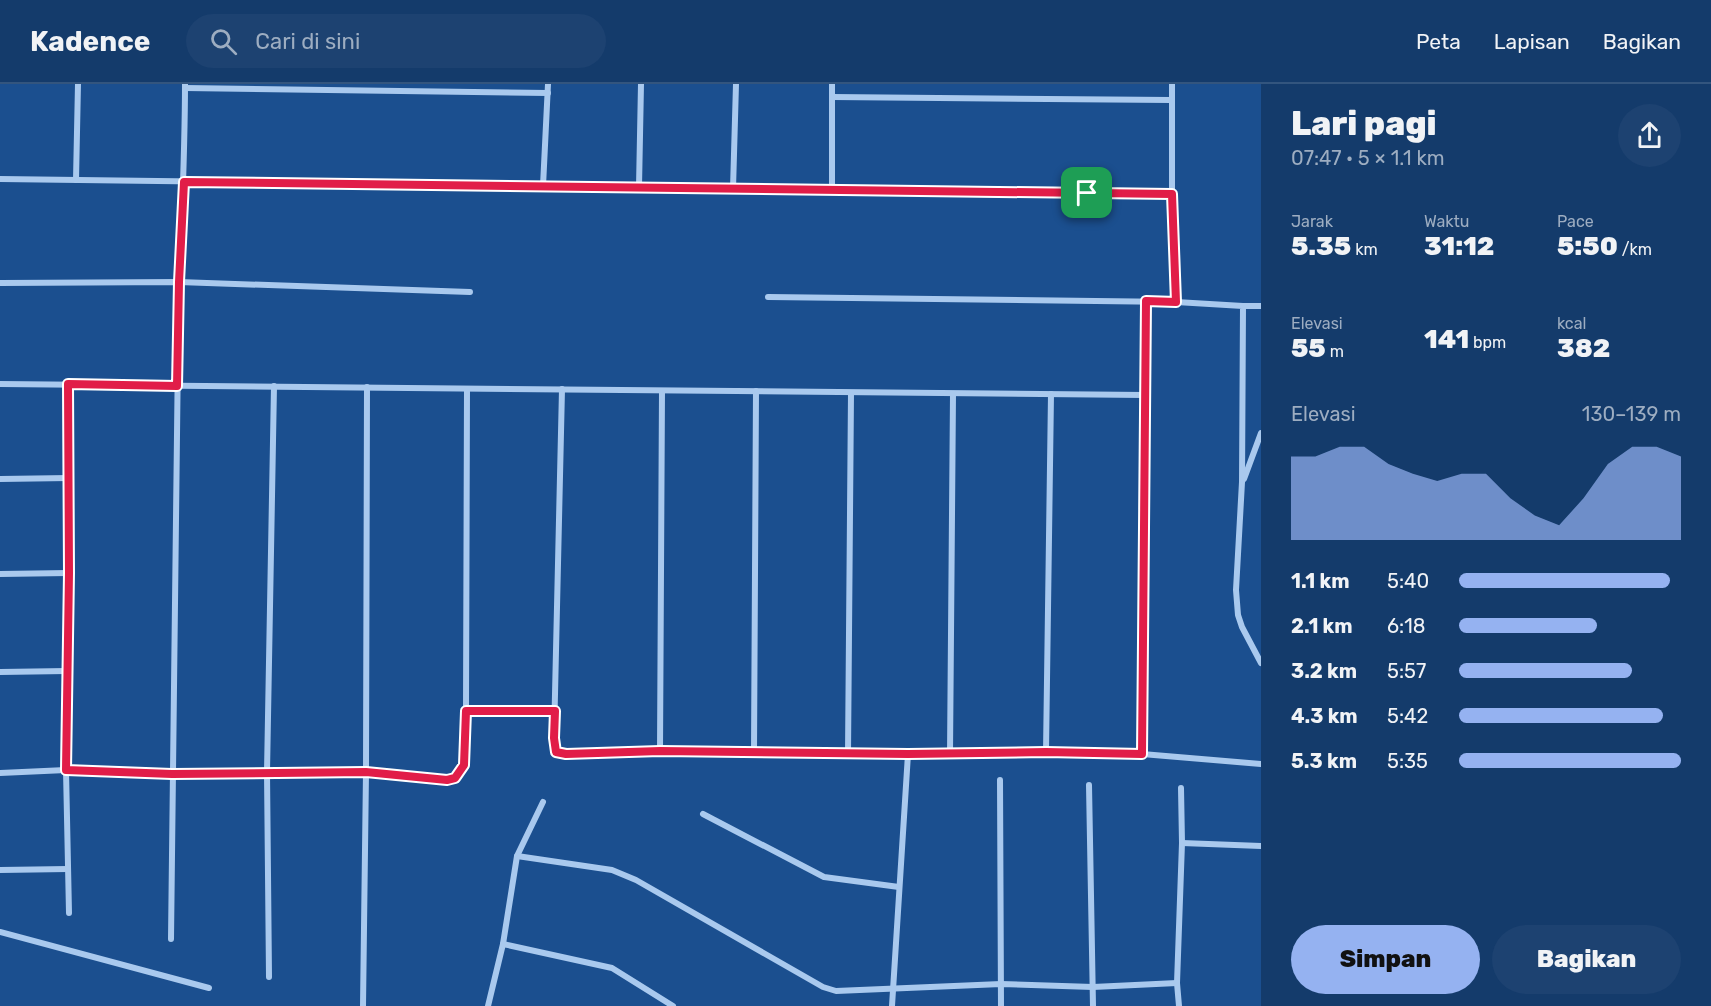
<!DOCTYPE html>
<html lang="id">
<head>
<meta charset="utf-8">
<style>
  body { margin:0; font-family:Rubik,sans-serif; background:#1d4271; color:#f1f3f6; height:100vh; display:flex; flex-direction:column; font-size:22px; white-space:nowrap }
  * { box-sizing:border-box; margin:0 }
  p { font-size:20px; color:#9dadc1 }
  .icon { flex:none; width:33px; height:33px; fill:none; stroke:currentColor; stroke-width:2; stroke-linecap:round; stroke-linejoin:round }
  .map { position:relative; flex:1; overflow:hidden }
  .details { display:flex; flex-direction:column; background:#143b6b; width:450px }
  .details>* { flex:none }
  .pin { position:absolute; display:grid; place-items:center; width:51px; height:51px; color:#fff; margin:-26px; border-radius:12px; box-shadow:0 3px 9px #0006 }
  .round { display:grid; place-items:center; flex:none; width:63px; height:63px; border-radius:32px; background:#1d4271 }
  .overview { display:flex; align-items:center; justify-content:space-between; height:102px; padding:0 30px }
  h1 { font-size:33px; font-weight:800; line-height:45px }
  .stats { display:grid; grid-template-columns:repeat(3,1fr); gap:9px; height:102px; padding:6px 30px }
  .stats div { display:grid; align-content:center }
  .stats b { font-size:26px; font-weight:800 }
  .stats small { font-size:16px; font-weight:400 }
  .stats p { font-size:16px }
  .chart { height:168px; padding:12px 30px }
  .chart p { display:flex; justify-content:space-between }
  .chart svg { width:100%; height:108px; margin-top:6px; fill:#95b2f1; opacity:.7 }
  .primary-button { display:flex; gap:12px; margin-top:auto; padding:12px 30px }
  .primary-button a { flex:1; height:69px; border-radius:36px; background:#95b2f1; color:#111; font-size:24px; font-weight:800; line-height:69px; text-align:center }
  .primary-button a+a { background:#1d4271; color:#f1f3f6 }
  ul { padding:0 30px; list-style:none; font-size:20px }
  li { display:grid; grid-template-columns:96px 72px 1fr; align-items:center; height:45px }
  li i { height:15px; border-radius:8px; background:#95b2f1 }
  header { display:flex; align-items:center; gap:36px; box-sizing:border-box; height:84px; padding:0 30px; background:#143b6b; border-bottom:2px solid #33557e }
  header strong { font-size:28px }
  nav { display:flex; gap:33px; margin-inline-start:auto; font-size:21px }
  .search { width:420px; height:54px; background:#1d4271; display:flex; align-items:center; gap:15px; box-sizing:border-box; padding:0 21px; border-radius:33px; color:#9dadc1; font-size:22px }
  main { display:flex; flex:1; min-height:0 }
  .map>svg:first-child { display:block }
</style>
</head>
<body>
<header>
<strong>Kadence</strong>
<div class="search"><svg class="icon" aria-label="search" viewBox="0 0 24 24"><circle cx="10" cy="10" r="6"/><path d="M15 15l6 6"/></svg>Cari di sini</div>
<nav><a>Peta</a><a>Lapisan</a><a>Bagikan</a></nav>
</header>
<main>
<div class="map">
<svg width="1261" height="922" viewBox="0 0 1261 922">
  <rect width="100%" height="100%" fill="#1b4f8f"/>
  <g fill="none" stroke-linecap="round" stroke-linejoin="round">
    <g stroke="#a9c9ee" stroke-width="6">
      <path d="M1172 0V110L1176 218"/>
      <path d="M185 4 548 9"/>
      <path d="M832 13 1171 16"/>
      <path d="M0 95 1172 110"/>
      <path d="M76 96 78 0"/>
      <path d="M543 102 548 0"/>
      <path d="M639 103 641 0"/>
      <path d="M733 105 736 0"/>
      <path d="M832 106V0"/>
      <path d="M0 199 179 198 470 208"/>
      <path d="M768 213 1176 218 1243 222 1242 398 1236 506 1238 531 1242 543 1261 579"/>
      <path d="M1243 222H1261"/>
      <path d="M0 300 1144 311"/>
      <path d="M68 300 69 489 66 686 69 829"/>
      <path d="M562 305 554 654 556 668 566 670 660 667 908 670 1046 668 1142 670 1261 680"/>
      <path d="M0 395 69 394"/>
      <path d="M1244 395 1261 349"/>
      <path d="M0 490 69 489"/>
      <path d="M0 588 67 587"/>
      <path d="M466 627H555"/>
      <path d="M660 667 662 307"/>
      <path d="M754 668 756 307"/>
      <path d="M1046 668 1051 310"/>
      <path d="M848 670 851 309"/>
      <path d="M950 670 953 310"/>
      <path d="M1142 670 1146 217"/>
      <path d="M0 689 66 686 172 690 366 688 447 696 455 694 464 681 466 627 467 305"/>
      <path d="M1000 696 1001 922"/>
      <path d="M1089 701 1093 922"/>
      <path d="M703 730 824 793 899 803"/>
      <path d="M1182 759 1261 762"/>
      <path d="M517 772 612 786 636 796 823 903 836 907 1001 900 1093 903 1177 899"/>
      <path d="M0 786 68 785"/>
      <path d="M0 848 209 904"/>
      <path d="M171 855C172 659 174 463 178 267 179 178 185 89 185 0"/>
      <path d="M503 860 612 884 673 922"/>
      <path d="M269 893 267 688 274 302"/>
      <path d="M363 922 366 688 367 303"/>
      <path d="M488 922 503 860 517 772 543 718"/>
      <path d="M892 922 908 670"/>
      <path d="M1179 922 1177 899 1182 759 1181 704"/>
    </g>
  </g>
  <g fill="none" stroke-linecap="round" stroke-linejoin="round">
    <defs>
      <path id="route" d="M184 98 1172 110 1176 218 1146 217 1142 670 1046 668 908 670 660 667 566 670 556 668 554 654 555 627H466L464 681 455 694 447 696 366 688 172 690 66 686 69 489 68 300 177 302 179 198Z"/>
    </defs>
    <use href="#route" stroke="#fff" stroke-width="12"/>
    <use href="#route" stroke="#e11d48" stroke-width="8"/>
  </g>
</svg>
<div class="pin" style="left:1087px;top:109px;background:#1e9e55"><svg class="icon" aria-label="arrive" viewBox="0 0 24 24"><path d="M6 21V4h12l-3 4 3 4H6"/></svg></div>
</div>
<section class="details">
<div class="overview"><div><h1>Lari pagi</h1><p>07:47 · 5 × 1.1 km</p></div><a class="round"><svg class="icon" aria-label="share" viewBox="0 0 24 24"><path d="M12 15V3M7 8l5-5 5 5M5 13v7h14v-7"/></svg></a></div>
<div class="stats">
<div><p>Jarak</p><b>5.35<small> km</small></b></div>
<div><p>Waktu</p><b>31:12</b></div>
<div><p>Pace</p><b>5:50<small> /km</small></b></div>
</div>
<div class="stats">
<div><p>Elevasi</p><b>55<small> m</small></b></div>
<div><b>141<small> bpm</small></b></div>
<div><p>kcal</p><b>382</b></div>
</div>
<div class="chart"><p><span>Elevasi</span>130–139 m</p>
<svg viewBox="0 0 160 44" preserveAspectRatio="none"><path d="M0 44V10L10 10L20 6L30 6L40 13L50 17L60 20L70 17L80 17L90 27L100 34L110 38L120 27L130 13L140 6L150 6L160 10V44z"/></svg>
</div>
<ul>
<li><b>1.1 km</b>5:40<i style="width:95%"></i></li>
<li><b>2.1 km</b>6:18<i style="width:62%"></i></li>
<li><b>3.2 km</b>5:57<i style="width:78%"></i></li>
<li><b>4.3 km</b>5:42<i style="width:92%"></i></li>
<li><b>5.3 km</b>5:35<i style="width:100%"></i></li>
</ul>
<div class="primary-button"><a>Simpan</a><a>Bagikan</a></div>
</section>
</main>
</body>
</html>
